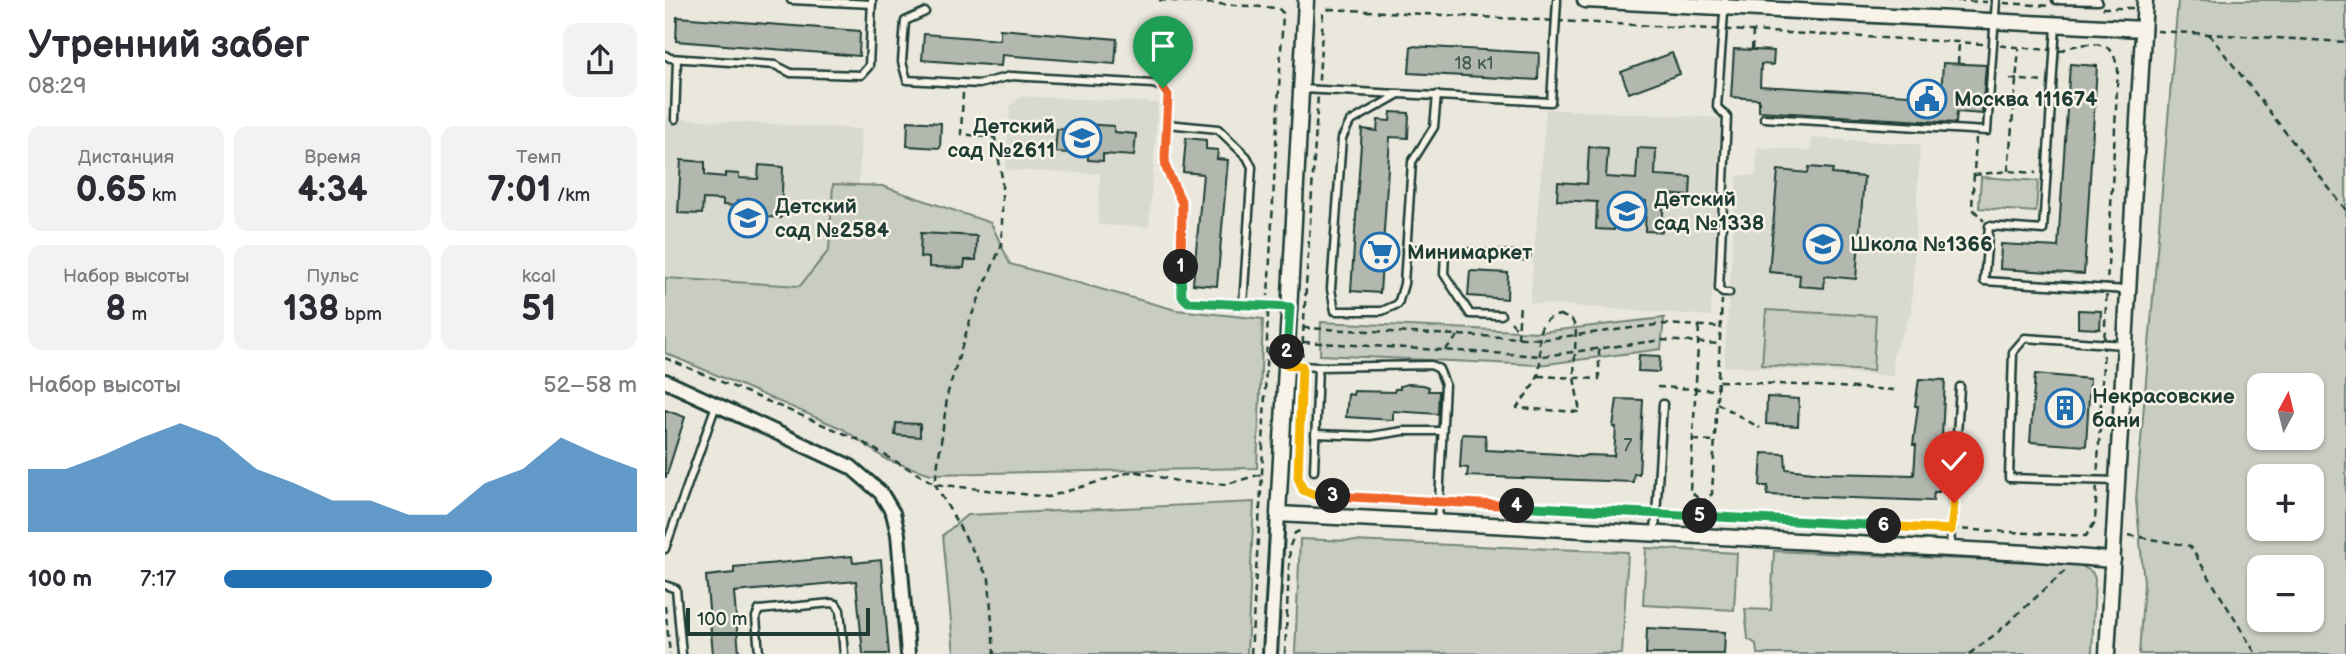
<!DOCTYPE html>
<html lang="ru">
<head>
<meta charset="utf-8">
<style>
  body { margin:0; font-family:"Balsamiq Sans",sans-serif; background:#f2f2f3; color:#2b2b33; height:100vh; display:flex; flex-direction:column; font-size:26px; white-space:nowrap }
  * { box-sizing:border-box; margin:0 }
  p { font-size:23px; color:#7c7c81 }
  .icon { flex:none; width:38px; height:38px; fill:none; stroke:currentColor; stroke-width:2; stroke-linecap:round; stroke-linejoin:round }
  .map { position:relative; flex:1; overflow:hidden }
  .drawer { display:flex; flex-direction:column; background:#fff; width:665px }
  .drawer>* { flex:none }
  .needle { width:46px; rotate:7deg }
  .fabs { position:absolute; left:1582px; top:373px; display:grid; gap:14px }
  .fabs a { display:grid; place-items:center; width:77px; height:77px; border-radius:14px; background:#fff; box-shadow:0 2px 5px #0004; font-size:35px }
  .scale { position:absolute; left:21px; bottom:18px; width:184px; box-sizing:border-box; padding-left:7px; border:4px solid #1f3d34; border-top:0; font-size:19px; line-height:24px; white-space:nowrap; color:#1f3d34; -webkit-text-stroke:5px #f7f3e8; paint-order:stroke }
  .pin { position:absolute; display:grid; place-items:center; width:60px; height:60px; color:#fff; margin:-72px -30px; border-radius:50% 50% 50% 0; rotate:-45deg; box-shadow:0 0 7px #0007 }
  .pin .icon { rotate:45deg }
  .km { position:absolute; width:35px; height:35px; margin:-18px; border-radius:50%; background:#222; color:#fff; font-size:19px; line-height:35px; text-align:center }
  .round { display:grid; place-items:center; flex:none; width:74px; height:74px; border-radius:14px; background:#f2f2f3 }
  .overview { display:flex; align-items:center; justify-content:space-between; height:119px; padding:0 28px }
  h1 { font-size:38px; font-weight:700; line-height:52px }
  .figures { display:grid; grid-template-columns:repeat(3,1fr); gap:10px; height:119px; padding:7px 28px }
  .figures div { display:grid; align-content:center; border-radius:14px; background:#f2f2f3; text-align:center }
  .figures b { font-size:35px; font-weight:700 }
  .figures small { font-size:19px; font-weight:400 }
  .figures p { font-size:19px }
  .chart { height:196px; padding:14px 28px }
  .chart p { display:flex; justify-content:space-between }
  .chart svg { width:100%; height:126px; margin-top:7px; fill:#1f6fb2; opacity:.7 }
  ul { padding:0 28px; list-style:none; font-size:23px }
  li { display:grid; grid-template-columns:112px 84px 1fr; align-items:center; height:52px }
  li i { height:18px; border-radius:9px; background:#1f6fb2 }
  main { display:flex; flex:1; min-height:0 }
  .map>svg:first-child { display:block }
</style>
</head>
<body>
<main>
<section class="drawer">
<div class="overview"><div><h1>Утренний забег</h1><p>08:29</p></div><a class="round"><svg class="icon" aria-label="share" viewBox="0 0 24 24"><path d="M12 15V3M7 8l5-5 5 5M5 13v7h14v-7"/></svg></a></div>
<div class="figures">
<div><p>Дистанция</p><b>0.65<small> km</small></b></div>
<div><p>Время</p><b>4:34</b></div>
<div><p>Темп</p><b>7:01<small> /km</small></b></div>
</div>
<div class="figures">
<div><p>Набор высоты</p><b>8<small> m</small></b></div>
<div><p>Пульс</p><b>138<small> bpm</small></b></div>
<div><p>kcal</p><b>51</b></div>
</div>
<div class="chart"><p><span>Набор высоты</span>52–58 m</p>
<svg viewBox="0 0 160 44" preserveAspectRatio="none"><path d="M0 44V22L10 22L20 17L30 11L40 6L50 11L60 22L70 27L80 33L90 33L100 38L110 38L120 27L130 22L140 11L150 17L160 22V44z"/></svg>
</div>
<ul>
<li><b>100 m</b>7:17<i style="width:65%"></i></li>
</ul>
</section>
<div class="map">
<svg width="1681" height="654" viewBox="0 0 1681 654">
  <rect width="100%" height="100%" fill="#eae8dd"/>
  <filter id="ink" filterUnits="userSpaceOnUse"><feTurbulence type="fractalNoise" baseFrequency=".0143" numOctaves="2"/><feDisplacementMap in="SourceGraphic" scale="14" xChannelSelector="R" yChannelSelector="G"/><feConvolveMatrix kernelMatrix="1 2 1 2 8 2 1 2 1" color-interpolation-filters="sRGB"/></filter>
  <g filter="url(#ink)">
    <g fill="#d9dacf">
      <path d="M356 96 493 103 484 227 433 225 435 174 341 170 345 106Z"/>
      <path d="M881 109 1055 118 1046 316 865 303Z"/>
      <path d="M0 118 196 129 194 185 168 184 164 250 135 286 0 278Z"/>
      <path d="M1147 138 1255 144 1246 313 1228 355V376L1059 366 1072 175 1091 176 1092 147 1145 151Z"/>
    </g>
    <g fill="#c8ccc1" stroke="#74847a" stroke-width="2" fill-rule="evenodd">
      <path d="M1513 0H1681V654H1474L1479 582 1471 500ZM1594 385H1647V438H1594ZM1594 476H1647V528H1594ZM1594 567H1647V620H1594Z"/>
      <path d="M1316 177 1373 181 1371 212 1314 208Z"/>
      <path d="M168 184 217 186 326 223 345 264 511 310 598 319 592 468 266 474 222 460 178 429 0 353V278L135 286 164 250Z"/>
      <path d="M1101 310 1211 316 1208 371 1097 365Z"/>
      <path d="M999 318 996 349 874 365 655 355 656 322 875 332Z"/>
      <path d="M589 502 582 654H289L278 535 302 515Z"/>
      <path d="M635 539 963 552 957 654 630 653Z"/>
      <path d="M981 548 1072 553 1069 610 978 605Z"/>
      <path d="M1109 551 1413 564 1427 572 1430 578 1427 654H1092L1091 644 1083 639 1080 609 1106 610Z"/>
    </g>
    <g fill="#b2b8ae" stroke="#1f3d34" stroke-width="2">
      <path d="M12 17 195 31 194 56 11 41Z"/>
      <path d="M335 29 452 39 450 64 337 55 336 66 257 60 259 34 335 40Z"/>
      <path d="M746 46 874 53 873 80 744 73Z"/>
      <path d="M1069 49 1109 51 1108 65 1096 64 1095 86 1276 97 1278 63 1321 65 1317 114 1292 112 1291 123 1094 111V99L1066 97Z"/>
      <path d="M1007 53 1015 74 964 93 956 72Z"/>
      <path d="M1405 64 1432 66 1419 274 1335 269 1336 244 1393 247Z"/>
      <path d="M726 112 744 113 743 138 725 137 715 293 686 291 697 129 712 131 713 120 725 121Z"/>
      <path d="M243 121 276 123 275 148 242 146Z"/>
      <path d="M416 124 449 126V132L471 134 469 156 438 154V161L423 160V154L390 152 392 129 415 130Z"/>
      <path d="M521 138 541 140V149L553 150 552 159 563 160 552 286 528 284 538 174 518 172Z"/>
      <path d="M924 147 943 148 941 177 971 179 973 148 991 149 990 175 1026 177 1025 196 999 194 997 232 980 231 981 201 951 200 949 230 931 229 932 202 892 200 893 182 922 184Z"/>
      <path d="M16 160 40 162V175L60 177V173L74 174V178L93 179 94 165 118 167 116 218 91 216 92 203 72 201V206L58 205V200L38 199 37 214 13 213Z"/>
      <path d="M1144 167 1168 169 1167 174 1199 177 1191 279 1160 276 1159 288 1134 286 1135 275 1104 272 1113 170 1143 173Z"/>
      <path d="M256 233 312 236 311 260H300L299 268 264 267V258L255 257Z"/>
      <path d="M805 271 843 273 842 299 803 296Z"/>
      <path d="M1413 310 1436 311 1435 329 1413 328Z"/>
      <path d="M974 355 995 356 994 372 973 371Z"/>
      <path d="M1370 374 1425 379 1421 446 1365 442Z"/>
      <path d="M1254 379 1280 380 1274 492H1269L1268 501 1102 495 1103 486H1095L1097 453 1120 454 1121 469 1158 473 1249 475 1251 445H1248L1253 406H1250Z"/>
      <path d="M743 384 758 385 764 387 763 391H774L773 414 728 411V420L681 417 683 394 688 395 689 391 729 392 730 389H735V386Z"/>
      <path d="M1102 397 1134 399 1133 426 1101 424Z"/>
      <path d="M952 399 978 400 974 474 969 473 968 482 802 476 803 468 795 467 797 434 820 435 821 450 895 454 916 457 922 455 949 456 951 427H948Z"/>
      <path d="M0 410 20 417 1 477H0Z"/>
      <path d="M231 423 255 424V437L230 435Z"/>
      <path d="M187 556 188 563 216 560 224 654H198L191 581 69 592 74 654H48L41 576 69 573V567Z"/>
      <path d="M982 628 1060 632 1059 654H981Z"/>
    </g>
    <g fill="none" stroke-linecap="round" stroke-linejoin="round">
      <defs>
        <g id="service">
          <path d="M126 0 207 4"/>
          <path d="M1060 0 1052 107 1062 117 1054 289 1058 293H1064"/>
          <path d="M1391 0 1433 1"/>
          <path d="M260 12 240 21 237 62 242 80 314 84 346 76 488 84 498 88 503 95 500 158 501 168 517 203V296L523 302 623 307"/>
          <path d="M1391 25 1378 230 1324 226 1319 281 1462 290"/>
          <path d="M0 55 5 58 110 65 126 73 196 75 204 66 207 0"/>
          <path d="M637 89 886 102 892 0"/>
          <path d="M734 94 685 122 677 138 666 289 670 311H717L733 304 739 284 747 162 769 127 772 95"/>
          <path d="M1099 118 1322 131 1331 0"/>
          <path d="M10 119 12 59"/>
          <path d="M502 124 553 129 582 157 587 167 578 305"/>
          <path d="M741 249 861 256"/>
          <path d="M780 252 779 274 805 314 836 315"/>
          <path d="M621 365 653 367 766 365 774 369 780 384 773 521"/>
          <path d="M650 434 706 436 738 431H777"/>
          <path d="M649 471 653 367"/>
          <path d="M1452 481 1344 478 1348 352 1360 338 1459 345"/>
          <path d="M990 532 998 404"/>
          <path d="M1285 547 1295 387"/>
          <path d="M0 549 51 405"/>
          <path d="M0 585 11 589 17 654"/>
          <path d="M94 654 91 617 94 610 166 603 171 604 175 610 179 654"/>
        </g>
        <g id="minor">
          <path d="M0 381 186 467 216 493 228 513 233 534 243 654"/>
          <path d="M605 654 613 514"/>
        </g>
        <g id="tertiary">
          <path d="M641 0 613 514 1362 553 1448 560"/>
          <path d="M920 0 1478 29"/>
          <path d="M1442 654 1480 0"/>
        </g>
      </defs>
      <use href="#service" stroke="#1f3d34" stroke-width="11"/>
      <use href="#minor" stroke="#1f3d34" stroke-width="18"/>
      <use href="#tertiary" stroke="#1f3d34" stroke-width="19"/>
      <g stroke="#1f3d34" stroke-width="2.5" stroke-dasharray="7 5" stroke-linecap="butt">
        <path d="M494 0 613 8 618 13 603 296"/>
        <path d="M1280 0 1322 2"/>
        <path d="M1339 3 1385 6"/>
        <path d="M1437 8H1468"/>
        <path d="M664 9 1294 42 1396 51C1408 44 1437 39 1447 52 1450 56 1451 63 1453 69L1430 522 1421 536 650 495 638 490 633 477 638 336 658 14Z"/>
        <path d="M1492 31 1681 42"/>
        <path d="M1544 34 1681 210"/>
        <path d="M1087 50 1088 32"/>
        <path d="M1293 64 1294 42"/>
        <path d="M1345 79 1380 82"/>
        <path d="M298 93 296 134 330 138 337 178V244L306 317 283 392 270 484 324 579 329 654"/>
        <path d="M1311 138 1307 208 1319 221"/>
        <path d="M1343 171 1354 48"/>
        <path d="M1309 175 1343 171 1371 173"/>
        <path d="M895 315 907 320 911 328 909 377 915 412 852 408C858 398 870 386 873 375 881 352 861 321 895 315Z"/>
        <path d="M846 322 853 330"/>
        <path d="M1034 327 1025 491 1037 502"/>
        <path d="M638 328 880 339 998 324 1057 327"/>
        <path d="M853 338 855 302"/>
        <path d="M638 342 878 356 997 340 1056 344"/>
        <path d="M780 350 794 335"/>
        <path d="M0 358 192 439 270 484 383 497 469 471 516 482 562 484 597 474"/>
        <path d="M873 376 934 379V349"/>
        <path d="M1054 381 1231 390"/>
        <path d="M992 387 1053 390"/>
        <path d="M1052 403 1095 428"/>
        <path d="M1028 440 1049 441"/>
        <path d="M1036 516 1037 502 1047 494 1057 300"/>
        <path d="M1463 535 1525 546 1591 654"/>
        <path d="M0 606 5 654"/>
        <path d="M586 654 597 474 603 313"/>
        <path d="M620 654 625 546 630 533 639 529"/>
        <path d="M1304 654 1332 633 1402 569"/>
      </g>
      <use href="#service" stroke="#f7f3e8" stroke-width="6"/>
      <use href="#minor" stroke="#f7f3e8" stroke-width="12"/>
      <use href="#tertiary" stroke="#f7f3e8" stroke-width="14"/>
    </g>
  </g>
  <g fill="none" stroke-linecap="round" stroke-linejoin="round" filter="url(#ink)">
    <defs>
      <path id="split-1" d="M498 88 503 95 500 158 501 168 517 203 516 267"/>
      <path id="split-2" d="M516 267 517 296 523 302 625 307 622 352"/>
      <path id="split-3" d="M622 352 621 365 637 366 633 477 638 490 650 495 668 496"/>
      <path id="split-4" d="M668 496 852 506"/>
      <path id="split-5" d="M852 506 1035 516"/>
      <path id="split-6" d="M1035 516 1219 526"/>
      <path id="split-7" d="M1219 526 1286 530 1289 503"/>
    </defs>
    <use href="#split-1" stroke="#fff" stroke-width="14"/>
    <use href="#split-2" stroke="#fff" stroke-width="14"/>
    <use href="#split-3" stroke="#fff" stroke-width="14"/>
    <use href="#split-4" stroke="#fff" stroke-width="14"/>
    <use href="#split-5" stroke="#fff" stroke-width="14"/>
    <use href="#split-6" stroke="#fff" stroke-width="14"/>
    <use href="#split-7" stroke="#fff" stroke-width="14"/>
    <use href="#split-1" stroke="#f0652b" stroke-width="9"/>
    <use href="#split-2" stroke="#22a559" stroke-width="9"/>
    <use href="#split-3" stroke="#f5b400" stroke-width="9"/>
    <use href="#split-4" stroke="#f0652b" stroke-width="9"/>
    <use href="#split-5" stroke="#22a559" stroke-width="9"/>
    <use href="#split-6" stroke="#22a559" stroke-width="9"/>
    <use href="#split-7" stroke="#f5b400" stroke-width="9"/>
  </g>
  <defs>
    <symbol id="civic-ring" viewBox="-11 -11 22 22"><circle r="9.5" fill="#f7f3e8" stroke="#1f6fb2" stroke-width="1.5"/><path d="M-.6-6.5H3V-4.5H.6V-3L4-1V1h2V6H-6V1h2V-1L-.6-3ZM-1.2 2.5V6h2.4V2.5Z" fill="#1f6fb2"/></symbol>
    <symbol id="school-ring" viewBox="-11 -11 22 22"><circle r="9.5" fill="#f7f3e8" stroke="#1f6fb2" stroke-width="1.5"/><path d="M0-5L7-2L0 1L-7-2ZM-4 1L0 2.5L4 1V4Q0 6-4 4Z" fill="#1f6fb2"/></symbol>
    <symbol id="supermarket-ring" viewBox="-11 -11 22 22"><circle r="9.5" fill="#f7f3e8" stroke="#1f6fb2" stroke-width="1.5"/><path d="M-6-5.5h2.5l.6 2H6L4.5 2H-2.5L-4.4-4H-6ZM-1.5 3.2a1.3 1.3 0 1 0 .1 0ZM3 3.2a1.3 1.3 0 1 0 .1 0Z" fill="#1f6fb2"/></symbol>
    <symbol id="building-ring" viewBox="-11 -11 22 22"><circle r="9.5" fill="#f7f3e8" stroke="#1f6fb2" stroke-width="1.5"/><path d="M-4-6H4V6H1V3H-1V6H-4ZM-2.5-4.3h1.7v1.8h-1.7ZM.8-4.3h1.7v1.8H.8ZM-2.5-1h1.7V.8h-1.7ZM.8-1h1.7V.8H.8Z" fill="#1f6fb2"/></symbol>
  </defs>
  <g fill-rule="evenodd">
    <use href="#civic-ring" x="1240" y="77" width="44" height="44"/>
    <use href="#school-ring" x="395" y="116" width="44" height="44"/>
    <use href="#school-ring" x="940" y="189" width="44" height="44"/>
    <use href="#school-ring" x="61" y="196" width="44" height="44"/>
    <use href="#school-ring" x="1136" y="222" width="44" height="44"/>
    <use href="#supermarket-ring" x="693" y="230" width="44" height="44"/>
    <use href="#building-ring" x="1378" y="386" width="44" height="44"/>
  </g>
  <g text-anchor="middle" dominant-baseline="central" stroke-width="5" stroke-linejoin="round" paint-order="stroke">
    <g font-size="18" fill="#445c52">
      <text x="809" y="63">18 к1</text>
      <text x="963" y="445">7</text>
    </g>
    <g font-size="21" font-weight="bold" fill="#1f3d34" stroke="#f7f3e8" text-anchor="start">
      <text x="1289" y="99">Москва 111674</text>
      <text x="390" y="126" text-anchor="end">Детский<tspan x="390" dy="24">сад №2611</tspan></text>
      <text x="989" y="199">Детский<tspan x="989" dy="24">сад №1338</tspan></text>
      <text x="110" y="206">Детский<tspan x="110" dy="24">сад №2584</tspan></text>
      <text x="1185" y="244">Школа №1366</text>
      <text x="742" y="252">Минимаркет</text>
      <text x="1427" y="396">Некрасовские<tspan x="1427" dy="24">бани</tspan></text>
    </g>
  </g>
</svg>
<div class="fabs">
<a><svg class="needle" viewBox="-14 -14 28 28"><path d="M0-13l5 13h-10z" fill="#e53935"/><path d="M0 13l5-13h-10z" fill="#7c7c81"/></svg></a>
<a>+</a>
<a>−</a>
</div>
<div class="scale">100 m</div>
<div class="pin" style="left:498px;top:88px;background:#1e9e55"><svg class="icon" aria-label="arrive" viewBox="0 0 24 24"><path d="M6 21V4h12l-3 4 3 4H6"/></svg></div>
<div class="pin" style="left:1289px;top:503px;background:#d93025"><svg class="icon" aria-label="check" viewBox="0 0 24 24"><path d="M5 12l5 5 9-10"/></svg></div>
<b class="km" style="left:516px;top:267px">1</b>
<b class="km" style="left:622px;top:352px">2</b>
<b class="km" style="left:668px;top:496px">3</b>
<b class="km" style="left:852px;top:506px">4</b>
<b class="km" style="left:1035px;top:516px">5</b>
<b class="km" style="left:1219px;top:526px">6</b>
</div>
</main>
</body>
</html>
